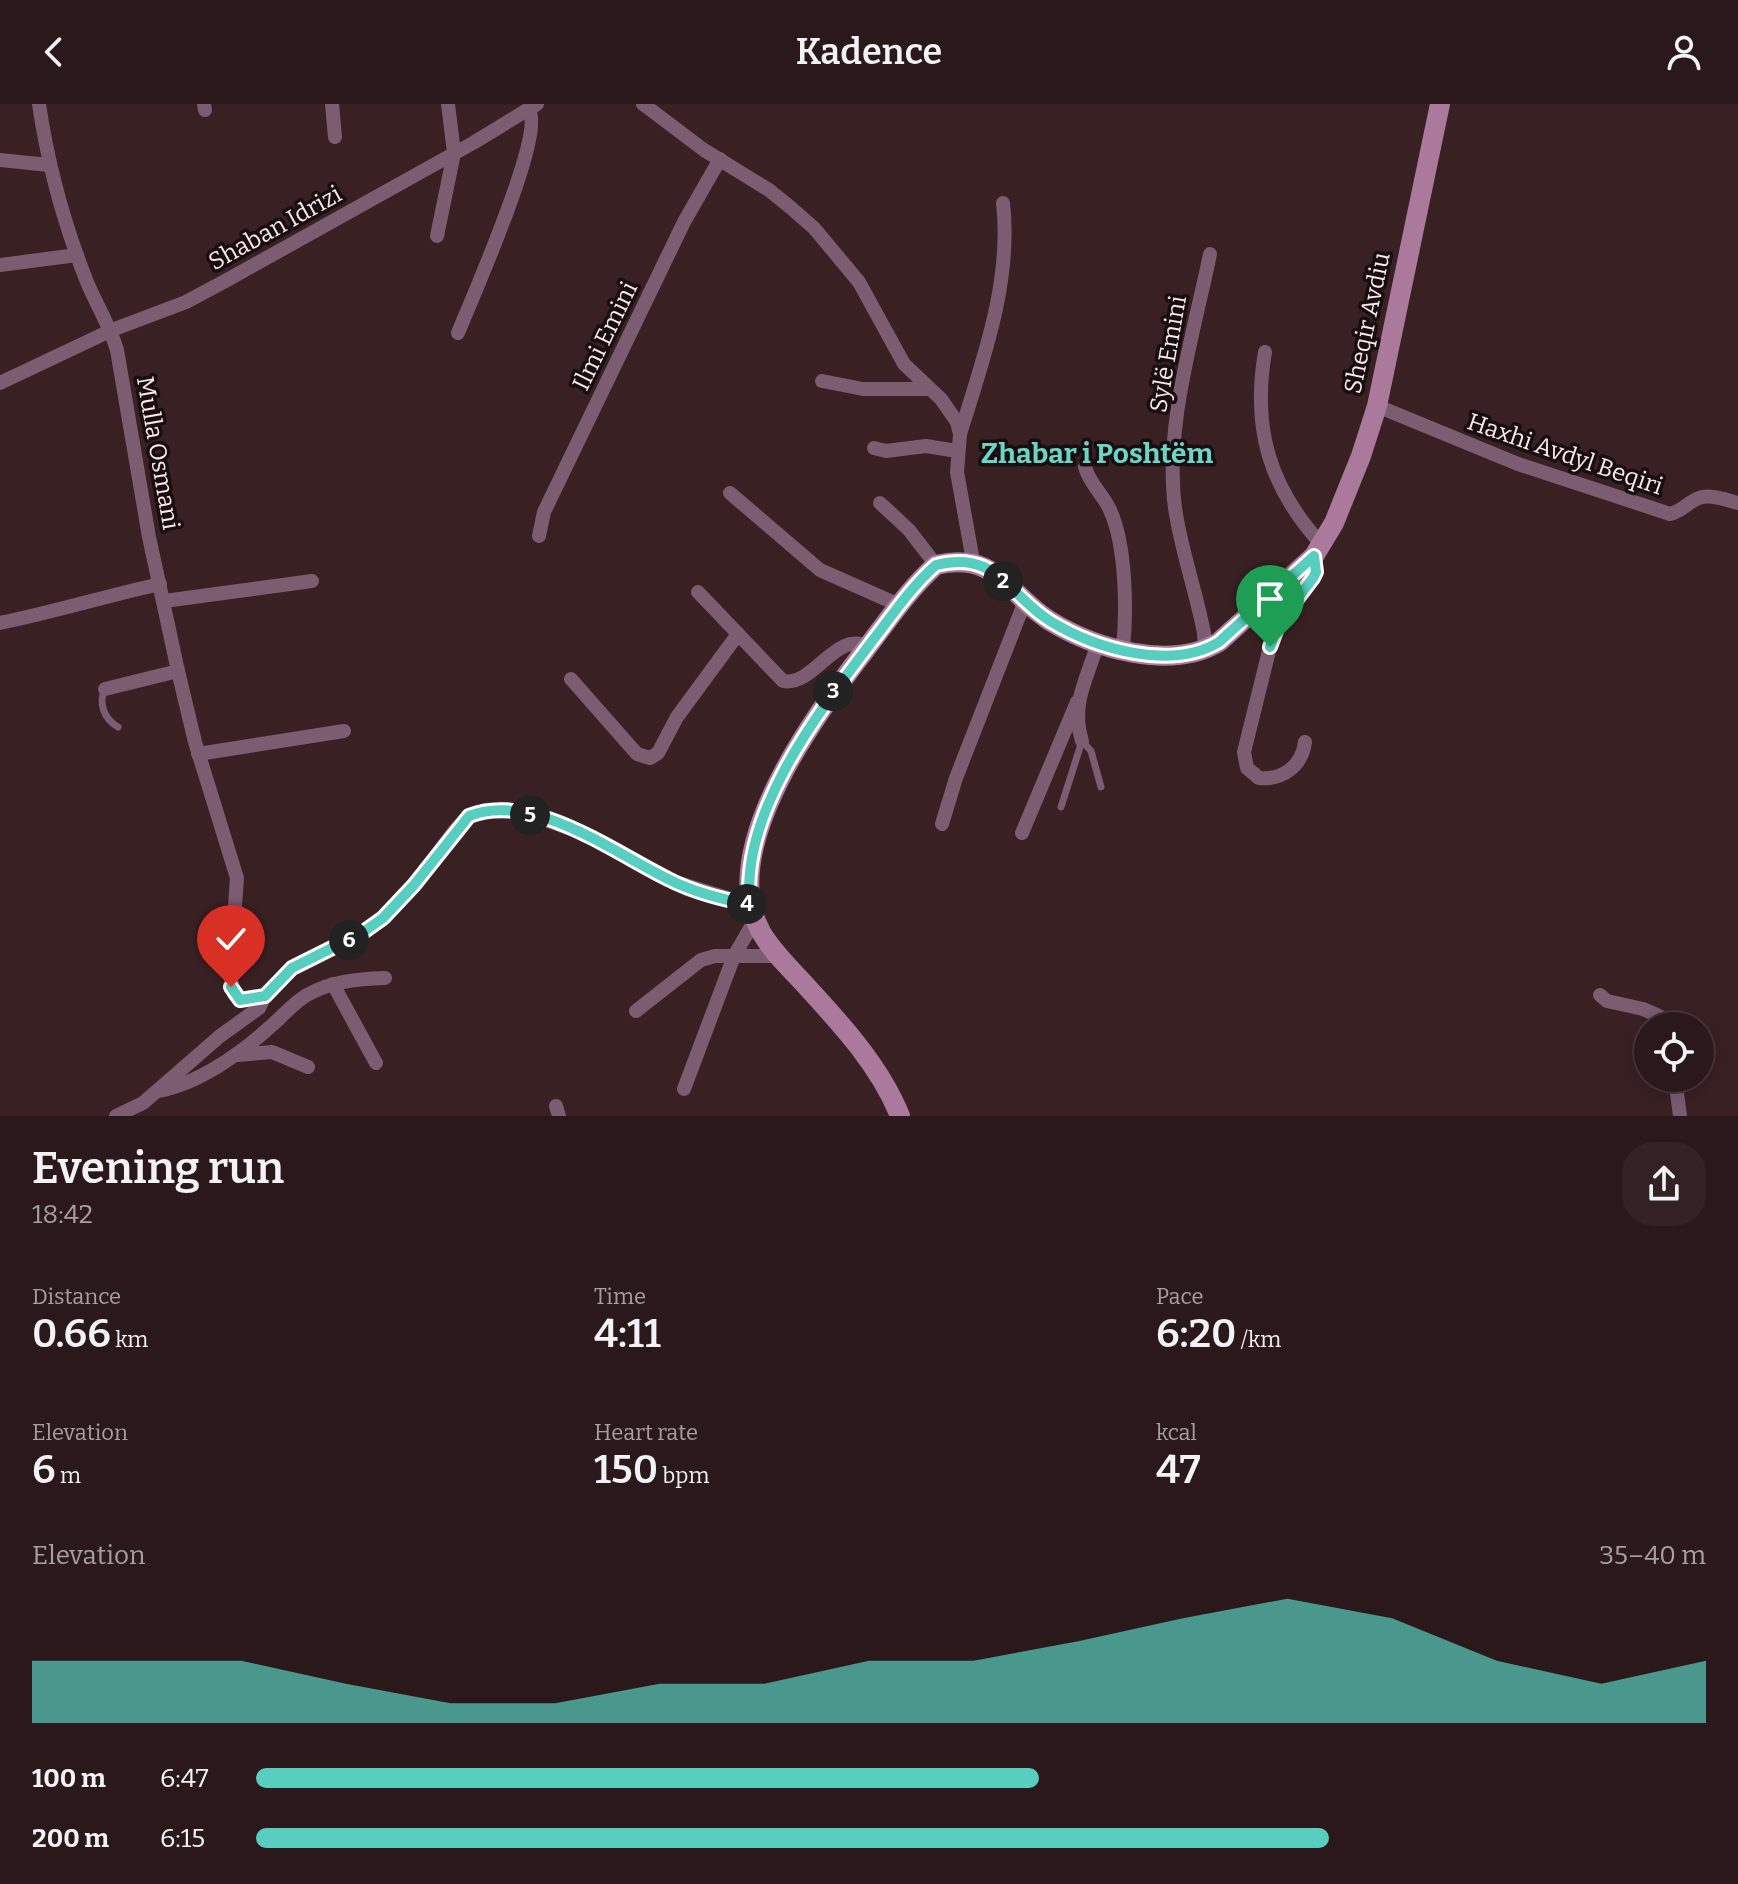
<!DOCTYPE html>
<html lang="en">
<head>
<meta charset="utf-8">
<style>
  body { margin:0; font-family:Bitter,serif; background:#332123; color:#f1f3f6; height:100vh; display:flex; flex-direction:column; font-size:30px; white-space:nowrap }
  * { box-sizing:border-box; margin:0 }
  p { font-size:26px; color:#a6a0a2 }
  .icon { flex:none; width:44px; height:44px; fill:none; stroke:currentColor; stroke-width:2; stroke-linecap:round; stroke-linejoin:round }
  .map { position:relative; height:1012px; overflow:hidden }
  .panel { display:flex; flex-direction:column; background:#2b181a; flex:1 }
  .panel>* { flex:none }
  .buttons { position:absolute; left:1634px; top:908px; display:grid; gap:16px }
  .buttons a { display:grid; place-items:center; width:80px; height:80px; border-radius:50%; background:#2b181a; box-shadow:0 4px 20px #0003,0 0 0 2px #473739; font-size:40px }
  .pin { position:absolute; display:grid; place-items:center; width:68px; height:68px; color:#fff; margin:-82px -34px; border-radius:50% 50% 50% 0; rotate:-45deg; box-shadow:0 0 8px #0007 }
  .pin .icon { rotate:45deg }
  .km { position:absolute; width:40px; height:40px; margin:-20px; border-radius:50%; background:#222; color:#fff; font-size:22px; line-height:40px; text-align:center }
  .round { display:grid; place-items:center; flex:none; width:84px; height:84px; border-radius:32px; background:#332123 }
  .head { display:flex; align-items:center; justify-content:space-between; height:136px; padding:0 32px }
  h1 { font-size:44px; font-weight:600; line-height:60px }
  .metrics { display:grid; grid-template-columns:repeat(3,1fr); gap:12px; height:136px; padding:8px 32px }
  .metrics div { display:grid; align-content:center }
  .metrics b { font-size:40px; font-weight:600 }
  .metrics small { font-size:22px; font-weight:400 }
  .metrics p { font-size:22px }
  .chart { height:224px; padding:16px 32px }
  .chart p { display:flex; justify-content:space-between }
  .chart svg { width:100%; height:144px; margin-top:8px; fill:#58cec0; opacity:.7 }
  ul { padding:0 32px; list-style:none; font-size:26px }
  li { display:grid; grid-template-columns:128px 96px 1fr; align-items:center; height:60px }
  li i { height:20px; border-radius:10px; background:#58cec0 }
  header { display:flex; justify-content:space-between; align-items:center; height:104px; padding:0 32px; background:#2b181a; font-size:36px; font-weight:600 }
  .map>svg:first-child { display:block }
</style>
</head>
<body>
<header><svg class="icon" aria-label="back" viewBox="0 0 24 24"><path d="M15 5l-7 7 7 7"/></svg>Kadence<svg class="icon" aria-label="person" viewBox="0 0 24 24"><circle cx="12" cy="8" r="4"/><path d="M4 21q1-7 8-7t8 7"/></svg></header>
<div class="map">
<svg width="1738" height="1012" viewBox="0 0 1738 1012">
  <rect width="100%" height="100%" fill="#392023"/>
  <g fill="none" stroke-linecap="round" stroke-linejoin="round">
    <g stroke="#7b5c71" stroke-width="7">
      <path d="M105 585C98 599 104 615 118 623"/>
      <path d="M1082 637 1091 647 1101 683"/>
      <path d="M1061 703 1082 637"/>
    </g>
    <g stroke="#7b5c71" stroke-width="14">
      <path d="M39 0C48 62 64 120 87 178 97 202 110 222 117 246L149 433 178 567 195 638 237 774 230 870 234 890 240 896 265 892"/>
      <path d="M204 0 205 6"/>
      <path d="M332 0 335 33"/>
      <path d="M643 0 704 46 769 86 790 103 814 124 859 178 904 260 941 295 957 318 960 330 957 368 973 457"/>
      <path d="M0 56 49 61"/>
      <path d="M437 132 454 49 448 0"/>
      <path d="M0 161 77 151"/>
      <path d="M458 229C472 194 545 31 529 6"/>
      <path d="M1265 248C1252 324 1269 383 1322 441"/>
      <path d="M822 277 863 285H928"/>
      <path d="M0 279 112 226 186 198 227 176 473 39 537 0"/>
      <path d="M1377 302 1518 360 1670 410C1681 407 1684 402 1693 397 1706 388 1723 395 1738 399"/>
      <path d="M960 330C983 256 1012 177 1003 99"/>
      <path d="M874 344 886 347 926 342 957 347"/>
      <path d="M1085 363C1090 381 1103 390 1110 406 1126 441 1127 506 1123 544"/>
      <path d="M730 389 820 466 899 501"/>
      <path d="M880 399 909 426 936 461"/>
      <path d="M539 432 544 408 684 118 720 55"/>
      <path d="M698 488 783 577C814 583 836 525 868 543"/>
      <path d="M164 497 312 477"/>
      <path d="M0 519C54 508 106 492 160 480"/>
      <path d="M1205 547 1204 529C1196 487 1181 446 1175 404 1164 324 1194 229 1210 150"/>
      <path d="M571 575 637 650 650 654 658 649 677 613 738 530"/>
      <path d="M105 585 178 567"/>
      <path d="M1082 637C1070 599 1088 574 1098 538"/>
      <path d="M1305 638C1302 662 1283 676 1259 674L1247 664 1244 648 1270 543 1279 519 1313 474 1316 468 1314 452"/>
      <path d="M198 650 344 627"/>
      <path d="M942 720 956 674 1025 497"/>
      <path d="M1022 729 1077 598"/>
      <path d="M333 880 376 959"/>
      <path d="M1600 891 1607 897 1643 905 1659 912 1667 922"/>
      <path d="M636 907 701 856 715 852H778"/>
      <path d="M238 951 272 948 308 963"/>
      <path d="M1675 974 1680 1012"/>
      <path d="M684 985 734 852 755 816"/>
      <path d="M158 987C198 980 240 950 270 923 283 912 293 899 307 891 331 877 359 875 385 874"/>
      <path d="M556 1002 559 1012"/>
      <path d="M116 1012 143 999 220 932 259 904 265 892 292 864 362 829 383 814 414 781 455 726 469 712 485 706 506 705 531 711 585 730 669 776 750 801"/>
    </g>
    <path stroke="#aa799b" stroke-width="20" d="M900 1012C881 964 843 922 808 884 792 866 773 849 761 828 715 745 817 608 866 545 888 516 909 485 936 461 997 447 1006 489 1050 517 1096 545 1171 567 1219 538L1314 452 1334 419 1361 352 1377 302 1440 0"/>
  </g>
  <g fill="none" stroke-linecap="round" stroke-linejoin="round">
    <defs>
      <path id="route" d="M231 883 240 896 265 892 292 864 362 829 383 814 414 781 469 712C532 687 613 748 668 775 693 788 722 795 750 801 740 709 818 609 870 540 891 513 910 484 936 461 997 446 1006 489 1050 517 1096 545 1171 567 1219 538L1314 452 1316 468 1313 474 1279 519 1270 543"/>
    </defs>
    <use href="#route" stroke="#fff" stroke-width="16"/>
    <use href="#route" stroke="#58cec0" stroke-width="10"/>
  </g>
  <g text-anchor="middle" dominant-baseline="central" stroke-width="7" stroke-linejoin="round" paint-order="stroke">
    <g font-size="24" fill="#fae9ea" stroke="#190e0f">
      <text transform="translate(275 124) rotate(-29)">Shaban Idrizi</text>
      <text transform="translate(1367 219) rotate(-78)">Sheqir Avdiu</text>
      <text transform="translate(605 232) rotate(-64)">Ilmi Emini</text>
      <text transform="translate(1168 250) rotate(-80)">Sylë Emini</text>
      <text transform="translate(158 349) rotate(80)">Mulla Osmani</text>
      <text transform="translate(1565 350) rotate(19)">Haxhi Avdyl Beqiri</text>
    </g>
    <g font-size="28" font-weight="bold" fill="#6bd4c7" stroke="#190e0f">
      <text x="1097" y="349">Zhabar i Poshtëm</text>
    </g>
  </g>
</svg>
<div class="buttons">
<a><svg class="icon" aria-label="locate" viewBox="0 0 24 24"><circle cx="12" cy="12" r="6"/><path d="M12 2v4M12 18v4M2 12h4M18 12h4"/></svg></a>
</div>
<div class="pin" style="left:1270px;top:543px;background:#1e9e55"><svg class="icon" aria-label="arrive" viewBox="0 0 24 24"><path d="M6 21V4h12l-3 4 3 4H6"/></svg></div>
<div class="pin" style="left:231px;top:883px;background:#d93025"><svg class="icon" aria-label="check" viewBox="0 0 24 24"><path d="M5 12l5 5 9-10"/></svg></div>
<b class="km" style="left:1003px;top:477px">2</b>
<b class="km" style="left:833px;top:587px">3</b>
<b class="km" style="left:747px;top:800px">4</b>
<b class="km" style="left:530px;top:711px">5</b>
<b class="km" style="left:349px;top:836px">6</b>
</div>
<section class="panel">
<div class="head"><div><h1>Evening run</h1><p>18:42</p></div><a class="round"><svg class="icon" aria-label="share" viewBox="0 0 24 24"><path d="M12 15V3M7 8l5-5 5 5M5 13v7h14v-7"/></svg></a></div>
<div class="metrics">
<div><p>Distance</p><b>0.66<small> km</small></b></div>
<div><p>Time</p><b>4:11</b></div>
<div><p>Pace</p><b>6:20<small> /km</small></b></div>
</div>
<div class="metrics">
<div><p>Elevation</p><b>6<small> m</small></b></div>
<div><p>Heart rate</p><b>150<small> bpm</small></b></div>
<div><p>kcal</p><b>47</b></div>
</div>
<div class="chart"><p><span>Elevation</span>35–40 m</p>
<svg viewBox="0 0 160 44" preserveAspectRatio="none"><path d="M0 44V25L10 25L20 25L30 32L40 38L50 38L60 32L70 32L80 25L90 25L100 19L110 12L120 6L130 12L140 25L150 32L160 25V44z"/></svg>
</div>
<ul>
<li><b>100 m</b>6:47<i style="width:54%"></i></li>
<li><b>200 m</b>6:15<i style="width:74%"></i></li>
</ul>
</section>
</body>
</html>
